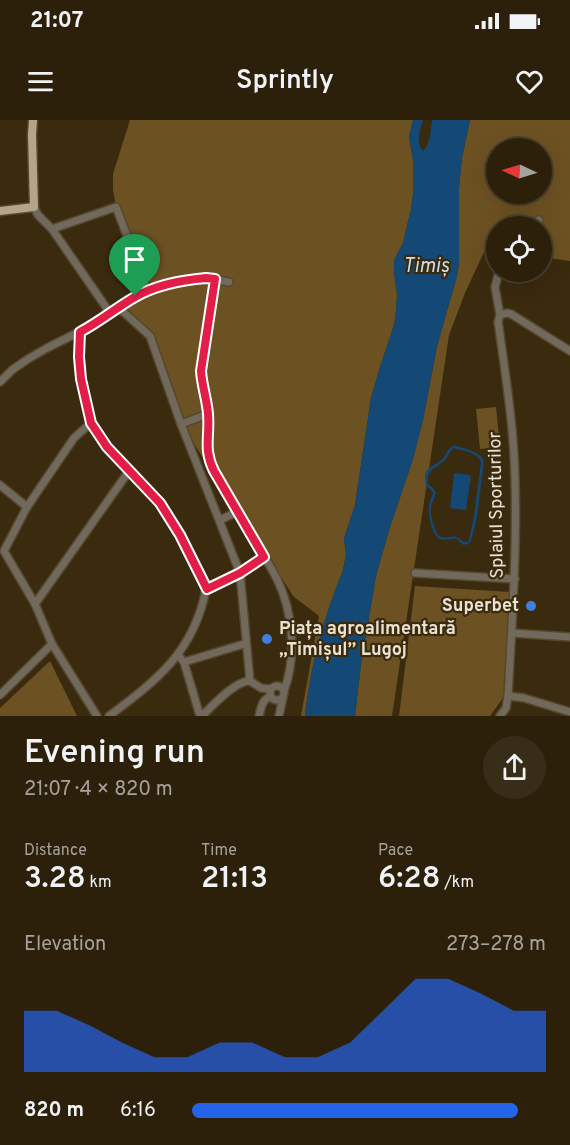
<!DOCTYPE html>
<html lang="en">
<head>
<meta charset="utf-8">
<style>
  body { margin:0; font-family:Overpass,sans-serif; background:#382d18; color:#f1f3f6; height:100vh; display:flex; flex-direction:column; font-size:22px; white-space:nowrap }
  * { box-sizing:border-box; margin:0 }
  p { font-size:20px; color:#a6a39c }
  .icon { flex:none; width:33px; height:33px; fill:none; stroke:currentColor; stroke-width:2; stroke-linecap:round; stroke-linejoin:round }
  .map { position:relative; height:596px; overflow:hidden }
  .drawer { display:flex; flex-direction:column; background:#2c200a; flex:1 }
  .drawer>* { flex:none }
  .needle { width:39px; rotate:274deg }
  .fabs { position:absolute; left:486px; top:18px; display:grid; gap:12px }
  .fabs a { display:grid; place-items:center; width:66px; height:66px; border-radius:50%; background:#2c200a; box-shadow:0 6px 24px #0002,0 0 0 2px #483e2b; font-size:30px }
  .pin { position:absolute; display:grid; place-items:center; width:51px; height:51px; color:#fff; margin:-62px -26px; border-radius:50% 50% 50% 0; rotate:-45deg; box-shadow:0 0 6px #0007 }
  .pin .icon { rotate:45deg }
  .round { display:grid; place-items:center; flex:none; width:63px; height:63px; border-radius:32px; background:#382d18 }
  .summary { display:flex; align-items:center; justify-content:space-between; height:102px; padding:0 24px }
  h1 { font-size:33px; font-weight:600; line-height:45px }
  .figures { display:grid; grid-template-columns:repeat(3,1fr); gap:9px; height:102px; padding:6px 24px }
  .figures div { display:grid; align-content:center }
  .figures b { font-size:30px; font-weight:600 }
  .figures small { font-size:16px; font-weight:400 }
  .figures p { font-size:16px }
  .chart { height:168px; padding:12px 24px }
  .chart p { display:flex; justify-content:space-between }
  .chart svg { width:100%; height:108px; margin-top:6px; fill:#2563eb; opacity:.7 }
  ul { padding:0 24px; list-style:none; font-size:20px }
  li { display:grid; grid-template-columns:96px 72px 1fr; align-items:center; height:45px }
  li i { height:15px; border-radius:8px; background:#2563eb }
  .status { display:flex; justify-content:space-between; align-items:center; height:42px; padding:0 30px; background:#2c200a; direction:ltr }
  .status svg { height:16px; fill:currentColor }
  header { display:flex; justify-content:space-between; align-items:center; height:78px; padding:0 24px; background:#2c200a; font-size:27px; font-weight:600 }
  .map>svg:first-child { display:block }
</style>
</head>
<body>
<div class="status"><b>21:07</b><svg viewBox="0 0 49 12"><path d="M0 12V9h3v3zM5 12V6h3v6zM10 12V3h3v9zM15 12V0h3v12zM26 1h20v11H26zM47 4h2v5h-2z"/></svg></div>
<header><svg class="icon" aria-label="menu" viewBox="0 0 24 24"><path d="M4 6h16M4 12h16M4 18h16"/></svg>Sprintly<svg class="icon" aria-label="heart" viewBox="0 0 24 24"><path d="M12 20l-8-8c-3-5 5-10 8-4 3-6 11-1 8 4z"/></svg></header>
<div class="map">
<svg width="570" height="596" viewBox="0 0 570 596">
  <rect width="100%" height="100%" fill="#3a2a0e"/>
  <g fill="#6c5122" fill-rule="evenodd">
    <path d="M130 0H413L409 17 413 40V74L411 89 403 123 394 140V152L397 175 396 191 394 205 380 247 371 278 355 385 344 418 346 435 343 450C324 497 310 546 305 596H301L319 496 294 477 181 304 150 216 118 187 148 170 116 87 113 70V54Z"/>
    <path d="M470 0H570V141L542 137V106H496V131L485 130 465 173 449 215 392 596H355L361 544 376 456 389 410 413 339 423 300 437 226 457 156 459 142V67L462 38ZM496 28H542V74H496Z"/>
    <path d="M496 287 500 327 480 329 476 289Z"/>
    <path d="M415 466 510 472 505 575 490 596H399Z"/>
    <path d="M50 541 77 596H0V588Z"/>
  </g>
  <g fill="#154975" fill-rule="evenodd">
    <path d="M413 0H423C420 10 415 24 423 31 430 24 431 10 432 0H470L462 38 459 67V142L457 156 437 226 423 300 413 339 389 410 376 456 361 544 355 596H305C310 546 324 497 343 450L346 435 344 419 355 385 371 278 380 247 394 205 396 191 397 175 394 152V140L403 123 411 89 413 74V40L409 17Z"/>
    <path d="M454 325C464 329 479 330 484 341L477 397 471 421 468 424 463 425 457 419C451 418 444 422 438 418 432 414 428 394 429 387 429 382 432 378 433 373L431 370 426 366C421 344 436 348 444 337 448 331 447 329 454 325ZM454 328C463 331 477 332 481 342L474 396 469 420 467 422H464C452 411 450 421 439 416 434 409 430 396 431 387 432 382 435 378 436 373L433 368 428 364C426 348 436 349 445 340 449 336 449 331 454 328Z"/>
    <path d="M454 353 471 355 466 390 450 388Z"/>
  </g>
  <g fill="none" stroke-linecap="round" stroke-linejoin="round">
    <defs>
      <g id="minor">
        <path d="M34 87 38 95 52 109 110 193"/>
        <path d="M534 106 539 100"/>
        <path d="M52 109 116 87 148 171"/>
        <path d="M499 152 495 167 500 195 498 202 499 208C506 258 514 309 515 359 517 432 512 504 508 576L506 588 500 596"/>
        <path d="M215 159 201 251 204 275 208 294 207 330 209 340 214 351C224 369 233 386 244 403 255 421 267 440 277 459 293 492 297 536 284 571"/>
        <path d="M118 187 150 216 181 304 240 453 250 561"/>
        <path d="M500 195 507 193 511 194 570 231"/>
        <path d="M80 212 79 237 81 259 91 303 107 327 160 383 180 415 206 469C194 532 157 560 109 596"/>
        <path d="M0 262 12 250 28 239 47 228 89 207 140 174 163 165 199 159 206 158 229 162"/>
        <path d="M91 303 74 318 59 340 27 387 4 431 35 484 52 524 97 596"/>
        <path d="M181 304 208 294"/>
        <path d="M0 365 27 387"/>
        <path d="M220 400 237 392"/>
        <path d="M415 453 515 459"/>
        <path d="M206 469 240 453 264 437"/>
        <path d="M35 484 129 351"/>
        <path d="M512 513 570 517"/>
        <path d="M178 535 184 542 200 596"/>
        <path d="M184 542 244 524"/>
        <path d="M250 561 261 568 271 569"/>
        <circle cx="277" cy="573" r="7"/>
        <path d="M0 575 52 524"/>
        <path d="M508 576 524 578 570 592"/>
        <path d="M202 596C212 586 236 560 250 561"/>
        <path d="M259 596C261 589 262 578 271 577"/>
        <path d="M279 596 283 577"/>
      </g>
      <path id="major" d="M0 91 34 87 32 15 33 0"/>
    </defs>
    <use href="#minor" stroke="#56472d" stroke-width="10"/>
    <use href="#major" stroke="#56472d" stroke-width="11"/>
    <use href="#minor" stroke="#71695c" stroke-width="7"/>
    <use href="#major" stroke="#b4a489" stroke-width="8"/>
  </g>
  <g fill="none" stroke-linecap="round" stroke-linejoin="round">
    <defs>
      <path id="route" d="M206 158 215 159 201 251C202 266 207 280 208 294 210 317 203 329 214 351L264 437 240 453 207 469 180 415 160 383 107 327 91 303 81 259 79 237 80 212C99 202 116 188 135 177 156 165 182 160 206 158Z"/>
    </defs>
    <use href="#route" stroke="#fff" stroke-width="12"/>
    <use href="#route" stroke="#e11d48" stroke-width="8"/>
  </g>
  <g fill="#3f7fe0" stroke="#3a2a0e" stroke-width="2">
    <circle cx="531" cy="486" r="6"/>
    <circle cx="267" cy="519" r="6"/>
  </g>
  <g text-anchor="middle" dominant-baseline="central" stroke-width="4.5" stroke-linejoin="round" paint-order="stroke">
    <g font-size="18" fill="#ebe1d1" stroke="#3a2a0e">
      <text transform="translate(497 385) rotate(-91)">Splaiul Sporturilor</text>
    </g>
    <g font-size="18" font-weight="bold" fill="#ebe1d1" stroke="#3a2a0e" text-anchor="end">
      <text x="519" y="486">Superbet</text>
      <text x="279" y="509" text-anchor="start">Piața agroalimentară<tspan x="279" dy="21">„Timișul” Lugoj</tspan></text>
    </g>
    <g font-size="20" font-style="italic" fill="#ccdced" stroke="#3a2a0e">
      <text x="426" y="147">Timiș</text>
    </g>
  </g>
</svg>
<div class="fabs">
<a><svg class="needle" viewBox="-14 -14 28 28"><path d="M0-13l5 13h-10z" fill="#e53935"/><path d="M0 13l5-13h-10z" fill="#a6a39c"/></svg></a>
<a><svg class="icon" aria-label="locate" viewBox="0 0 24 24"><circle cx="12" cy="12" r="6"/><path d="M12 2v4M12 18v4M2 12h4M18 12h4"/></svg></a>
</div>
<div class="pin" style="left:135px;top:176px;background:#1e9e55"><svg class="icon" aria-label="arrive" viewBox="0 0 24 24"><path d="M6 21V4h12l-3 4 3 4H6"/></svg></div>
</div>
<section class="drawer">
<div class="summary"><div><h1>Evening run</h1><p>21:07 · 4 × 820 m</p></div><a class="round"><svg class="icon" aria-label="share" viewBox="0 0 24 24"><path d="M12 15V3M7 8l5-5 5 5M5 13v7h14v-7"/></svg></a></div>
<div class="figures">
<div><p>Distance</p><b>3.28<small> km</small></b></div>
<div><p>Time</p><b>21:13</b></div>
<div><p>Pace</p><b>6:28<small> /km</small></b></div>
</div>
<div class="chart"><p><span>Elevation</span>273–278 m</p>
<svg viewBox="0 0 160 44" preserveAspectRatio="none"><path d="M0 44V19L10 19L20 25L30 32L40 38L50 38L60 32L70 32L80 38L90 38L100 32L110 19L120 6L130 6L140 12L150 19L160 19V44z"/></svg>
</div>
<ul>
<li><b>820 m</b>6:16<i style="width:92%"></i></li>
</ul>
</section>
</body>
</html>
